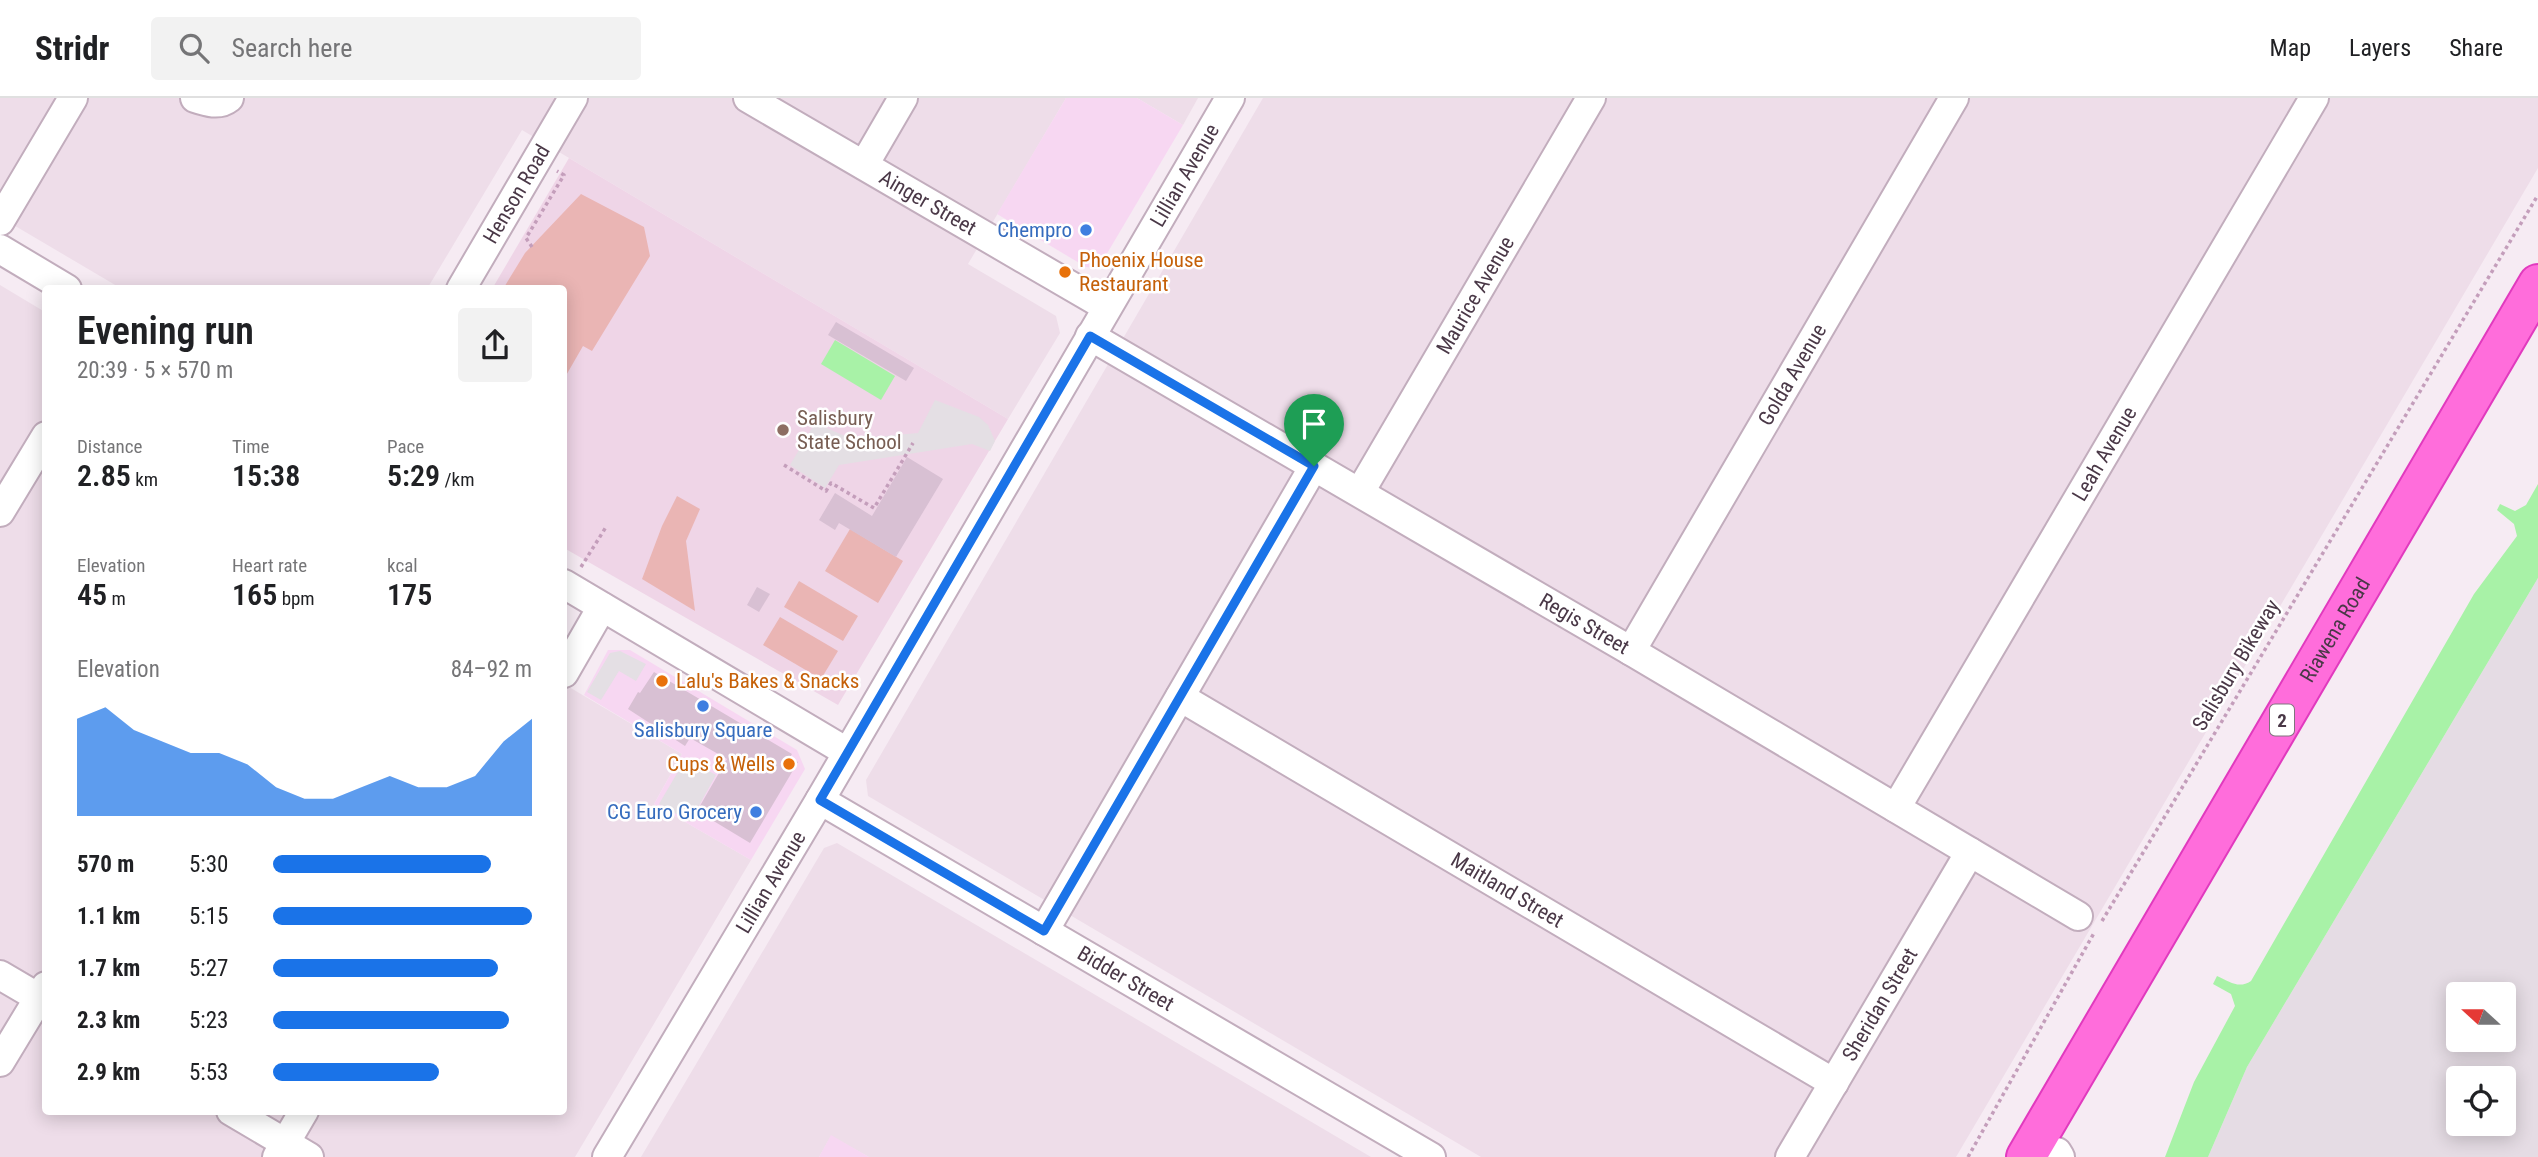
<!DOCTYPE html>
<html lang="en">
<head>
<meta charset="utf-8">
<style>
  body { margin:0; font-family:"Roboto Condensed",sans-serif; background:#f2f2f2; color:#202124; height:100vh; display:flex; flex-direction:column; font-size:26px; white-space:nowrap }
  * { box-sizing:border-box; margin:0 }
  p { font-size:23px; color:#757577 }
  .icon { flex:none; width:38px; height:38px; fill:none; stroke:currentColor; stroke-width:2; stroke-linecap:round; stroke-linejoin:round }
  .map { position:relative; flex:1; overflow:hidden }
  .panel { position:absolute; left:42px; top:187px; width:525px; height:830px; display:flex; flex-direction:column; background:#fff; border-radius:7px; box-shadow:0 4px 18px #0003 }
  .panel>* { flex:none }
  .needle { width:46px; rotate:291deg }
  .tools { position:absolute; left:2446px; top:884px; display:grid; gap:14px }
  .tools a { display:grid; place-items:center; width:70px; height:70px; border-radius:7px; background:#fff; box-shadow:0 4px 18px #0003; font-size:35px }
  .pin { position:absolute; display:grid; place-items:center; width:60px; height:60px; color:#fff; margin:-72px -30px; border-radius:50% 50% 50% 0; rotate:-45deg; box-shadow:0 0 7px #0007 }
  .pin .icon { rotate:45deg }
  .round { display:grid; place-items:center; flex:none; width:74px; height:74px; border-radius:7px; background:#f2f2f2 }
  .headline { display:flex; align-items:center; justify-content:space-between; height:119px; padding:0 35px }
  h1 { font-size:38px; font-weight:600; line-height:52px }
  .metrics { display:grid; grid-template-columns:repeat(3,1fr); gap:10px; height:119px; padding:7px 35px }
  .metrics div { display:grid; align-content:center }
  .metrics b { font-size:30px; font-weight:600 }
  .metrics small { font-size:19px; font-weight:400 }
  .metrics p { font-size:19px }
  .chart { height:196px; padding:14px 35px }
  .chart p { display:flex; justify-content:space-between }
  .chart svg { width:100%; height:126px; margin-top:7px; fill:#1a73e8; opacity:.7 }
  ul { padding:0 35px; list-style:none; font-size:23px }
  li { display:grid; grid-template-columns:112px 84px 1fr; align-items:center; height:52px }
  li i { height:18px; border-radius:9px; background:#1a73e8 }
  header { display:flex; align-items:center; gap:42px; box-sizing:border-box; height:98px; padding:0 35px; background:#fff; border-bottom:2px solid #e0e0e0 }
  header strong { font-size:33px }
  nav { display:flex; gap:38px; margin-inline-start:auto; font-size:24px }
  .search { width:490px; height:63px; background:#f2f2f2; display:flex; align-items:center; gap:18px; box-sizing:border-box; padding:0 24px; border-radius:7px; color:#757577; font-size:26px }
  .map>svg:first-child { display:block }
</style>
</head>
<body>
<header>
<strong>Stridr</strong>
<div class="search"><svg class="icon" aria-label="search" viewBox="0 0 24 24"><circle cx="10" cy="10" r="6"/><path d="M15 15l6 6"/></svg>Search here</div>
<nav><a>Map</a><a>Layers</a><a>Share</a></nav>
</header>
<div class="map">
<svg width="2538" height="1059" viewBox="0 0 2538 1059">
  <rect width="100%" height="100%" fill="#f6ebf3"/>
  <g fill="#eedde9">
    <path d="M0 0H1066L968 166 1056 218 1060 235 1008 321 522 32 427 191H122L0 119Z"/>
    <path d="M1137 0H1198L1183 27Z"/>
    <path d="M1263 0H2538V70L1956 1059H1481L868 698 866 682Z"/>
    <path d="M0 187 45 214 46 1013H564V586L682 656 654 706 751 762 575 1059H0Z"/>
    <path d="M837 745 1371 1059H869L831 1038 819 1059H641L824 750Z"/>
  </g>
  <g fill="#f7d7f2">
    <path d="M1066 0H1137L1183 27 1102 164 1093 170 1086 169 997 116Z"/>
    <path d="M608 552H630L797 652 805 671 751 762 654 706 682 656 584 597Z"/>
    <path d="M831 1037 869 1059H819Z"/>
  </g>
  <path fill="#e5dce4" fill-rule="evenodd" d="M2538 480V1059H2208L2247 969ZM2459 896H2504V942H2459ZM2459 980H2504V1026H2459Z"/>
  <path fill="#efd5e7" d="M569 60 1008 321 838 607 564 450V191H492Z"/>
  <g fill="#eab5b4">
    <path d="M581 96 644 129 650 158 592 253 583 248 564 281V191H503L525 155Z"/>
    <path d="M677 398 700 411 686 443 695 513 642 481 662 428Z"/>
    <path d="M850 431 903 463 878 505 825 473Z"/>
    <path d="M799 483 858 518 843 543 784 509Z"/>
    <path d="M780 519 838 553 821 581 763 547Z"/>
  </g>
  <g fill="#e4dfe4">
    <path d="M935 302 979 319 988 327 995 343 990 353 972 346 839 367 825 390 790 367 815 325 852 341 918 335Z"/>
    <path d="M620 553 646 566 636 583 619 573 601 602 587 594 610 555Z"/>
    <path d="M686 660 716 677 690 724 659 706Z"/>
  </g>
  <g fill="#a8f2a7">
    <path d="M835 242 895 278 881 302 821 266Z"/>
    <path d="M2538 386V480L2247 969 2208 1059H2165L2194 984 2235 908 2231 896 2213 886 2217 878C2230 884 2239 891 2251 883L2474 496 2517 438 2514 426 2497 412 2500 406 2515 413 2526 407Z"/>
  </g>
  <g fill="#d8c0d3">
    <path d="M836 224 914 270 906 283 828 237Z"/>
    <path d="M907 359 943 381 896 459 839 425 835 432 819 422 835 395 872 418Z"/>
    <path d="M757 489 770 496 759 514 747 507Z"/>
    <path d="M654 574 792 656 790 659 798 664 750 745 697 713 727 661 690 640 685 648 628 611 638 594 640 595Z"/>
  </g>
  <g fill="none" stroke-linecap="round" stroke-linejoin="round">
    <defs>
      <g id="minor">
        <path d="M195 0C207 4 219 8 229 0"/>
        <path id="s1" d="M748 0 1107 209"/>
        <path d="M864 67 903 0"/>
        <path d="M0 123 73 0"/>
        <path d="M0 151 67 191"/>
        <path id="s2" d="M461 191 573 0"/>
        <path id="s3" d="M1090 238 1631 553 2078 818"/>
        <path id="s4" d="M1360 394 1591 0"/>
        <path d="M0 414 46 338"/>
        <path d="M564 486 847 654"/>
        <path id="s5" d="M1631 553 1954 0"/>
        <path d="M564 575 602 509"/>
        <path id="s6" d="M1180 599 1834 985"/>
        <path id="s7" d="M820 702 1431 1059"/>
        <path id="s8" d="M1896 710 2314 0"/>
        <path d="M1044 833 1314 368"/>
        <path d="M0 877 46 904"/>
        <path d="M0 964 46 888"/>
        <path d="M231 1013 309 1059"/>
        <path d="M2057 1054 2060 1059"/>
        <path d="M277 1059 304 1013"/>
        <path id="s9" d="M607 1059 820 702 1230 0"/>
        <path id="s10" d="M1790 1059 1970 754"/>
      </g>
      <g id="highway">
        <path id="s11" d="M2026 1059 2538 186"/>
      </g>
    </defs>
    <use href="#minor" stroke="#c2adbd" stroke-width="32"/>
    <use href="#highway" stroke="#e13abe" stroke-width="42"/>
    <g stroke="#c49ebb" stroke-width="3.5" stroke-dasharray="3.5 3.5" stroke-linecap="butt">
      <path d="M532 149 526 140 564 77 557 73"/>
      <path d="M784 367 826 393 831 385 874 410 913 345"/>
      <path d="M581 469 606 429"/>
      <path d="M2102 823 2538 97"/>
      <path d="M1968 1059 2094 835"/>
    </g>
    <use href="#minor" stroke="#fff" stroke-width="28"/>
    <use href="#highway" stroke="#ff6ddb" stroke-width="38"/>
  </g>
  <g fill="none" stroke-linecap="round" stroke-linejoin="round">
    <defs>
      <path id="route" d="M1090 238 1314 368 1044 833 820 702Z"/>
    </defs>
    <use href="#route" stroke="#fff" stroke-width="14"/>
    <use href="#route" stroke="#1a73e8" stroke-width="9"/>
  </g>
  <g fill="#3f7fe0" stroke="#fff" stroke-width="2.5">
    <circle cx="1086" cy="132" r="7"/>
    <circle cx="703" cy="608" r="7"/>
    <circle cx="756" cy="714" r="7"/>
  </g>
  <g fill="#e8710a" stroke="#fff" stroke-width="2.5">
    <circle cx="1065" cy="174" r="7"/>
    <circle cx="662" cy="583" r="7"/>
    <circle cx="789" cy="666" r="7"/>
  </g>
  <circle fill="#8d6e63" stroke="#fff" stroke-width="2.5" cx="783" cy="332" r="7"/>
  <g text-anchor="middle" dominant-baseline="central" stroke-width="5" stroke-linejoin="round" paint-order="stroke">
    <rect fill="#fff" stroke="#80747e" stroke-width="2" x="2270" y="606.5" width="24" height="31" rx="5"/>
    <g font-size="19" font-weight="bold" fill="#4a3847">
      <text x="2282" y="622">2</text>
    </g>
    <g font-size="21" fill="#4a3847" stroke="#fff">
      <text stroke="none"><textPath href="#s9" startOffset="1139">Lillian Avenue</textPath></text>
      <text stroke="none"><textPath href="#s2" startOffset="110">Henson Road</textPath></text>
      <text stroke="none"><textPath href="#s1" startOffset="208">Ainger Street</textPath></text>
      <text stroke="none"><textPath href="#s4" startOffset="228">Maurice Avenue</textPath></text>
      <text stroke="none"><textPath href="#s5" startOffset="320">Golda Avenue</textPath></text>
      <text stroke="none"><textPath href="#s8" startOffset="411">Leah Avenue</textPath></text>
      <text stroke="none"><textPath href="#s3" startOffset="572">Regis Street</textPath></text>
      <text stroke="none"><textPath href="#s11" startOffset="611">Riawena Road</textPath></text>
      <text transform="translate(2236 567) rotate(-59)">Salisbury Bikeway</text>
      <text stroke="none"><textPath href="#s9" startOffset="320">Lillian Avenue</textPath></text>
      <text stroke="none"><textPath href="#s6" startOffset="380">Maitland Street</textPath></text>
      <text stroke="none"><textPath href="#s7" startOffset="354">Bidder Street</textPath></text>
      <text stroke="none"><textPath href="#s10" startOffset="177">Sheridan Street</textPath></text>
    </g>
    <g font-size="21" fill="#366cbe" stroke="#fff" text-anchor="end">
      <text x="1072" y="132">Chempro</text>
      <text x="703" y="632" text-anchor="middle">Salisbury Square</text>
      <text x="742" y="714">CG Euro Grocery</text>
    </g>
    <g font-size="21" fill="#c56008" stroke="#fff" text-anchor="start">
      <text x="1079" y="162">Phoenix House<tspan x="1079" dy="24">Restaurant</tspan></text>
      <text x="676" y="583">Lalu's Bakes &amp; Snacks</text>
      <text x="775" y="666" text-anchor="end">Cups &amp; Wells</text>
    </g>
    <g font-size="21" fill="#785e54" stroke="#fff" text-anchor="start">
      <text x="797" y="320">Salisbury<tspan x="797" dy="24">State School</tspan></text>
    </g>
  </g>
</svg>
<div class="tools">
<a><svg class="needle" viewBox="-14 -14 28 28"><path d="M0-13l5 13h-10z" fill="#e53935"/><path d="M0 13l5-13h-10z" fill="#757577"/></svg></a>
<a><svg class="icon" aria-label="locate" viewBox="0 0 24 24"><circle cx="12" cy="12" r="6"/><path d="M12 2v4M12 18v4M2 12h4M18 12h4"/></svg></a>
</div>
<div class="pin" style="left:1314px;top:368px;background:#1e9e55"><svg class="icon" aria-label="arrive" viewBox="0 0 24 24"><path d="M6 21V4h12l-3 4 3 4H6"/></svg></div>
<section class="panel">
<div class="headline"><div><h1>Evening run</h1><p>20:39 · 5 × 570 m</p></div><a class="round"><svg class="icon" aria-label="share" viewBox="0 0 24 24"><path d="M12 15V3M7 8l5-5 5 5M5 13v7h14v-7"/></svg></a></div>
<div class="metrics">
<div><p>Distance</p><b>2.85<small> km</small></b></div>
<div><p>Time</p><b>15:38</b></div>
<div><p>Pace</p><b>5:29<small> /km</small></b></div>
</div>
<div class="metrics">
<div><p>Elevation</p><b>45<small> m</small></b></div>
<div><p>Heart rate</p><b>165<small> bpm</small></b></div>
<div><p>kcal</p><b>175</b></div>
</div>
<div class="chart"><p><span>Elevation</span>84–92 m</p>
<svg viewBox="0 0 160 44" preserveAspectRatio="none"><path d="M0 44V10L10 6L20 14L30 18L40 22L50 22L60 26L70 34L80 38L90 38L100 34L110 30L120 34L130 34L140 30L150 18L160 10V44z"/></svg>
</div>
<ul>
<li><b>570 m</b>5:30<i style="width:84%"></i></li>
<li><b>1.1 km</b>5:15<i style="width:100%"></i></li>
<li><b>1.7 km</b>5:27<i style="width:87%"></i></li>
<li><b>2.3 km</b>5:23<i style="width:91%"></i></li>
<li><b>2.9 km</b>5:53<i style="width:64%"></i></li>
</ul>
</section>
</div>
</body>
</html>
